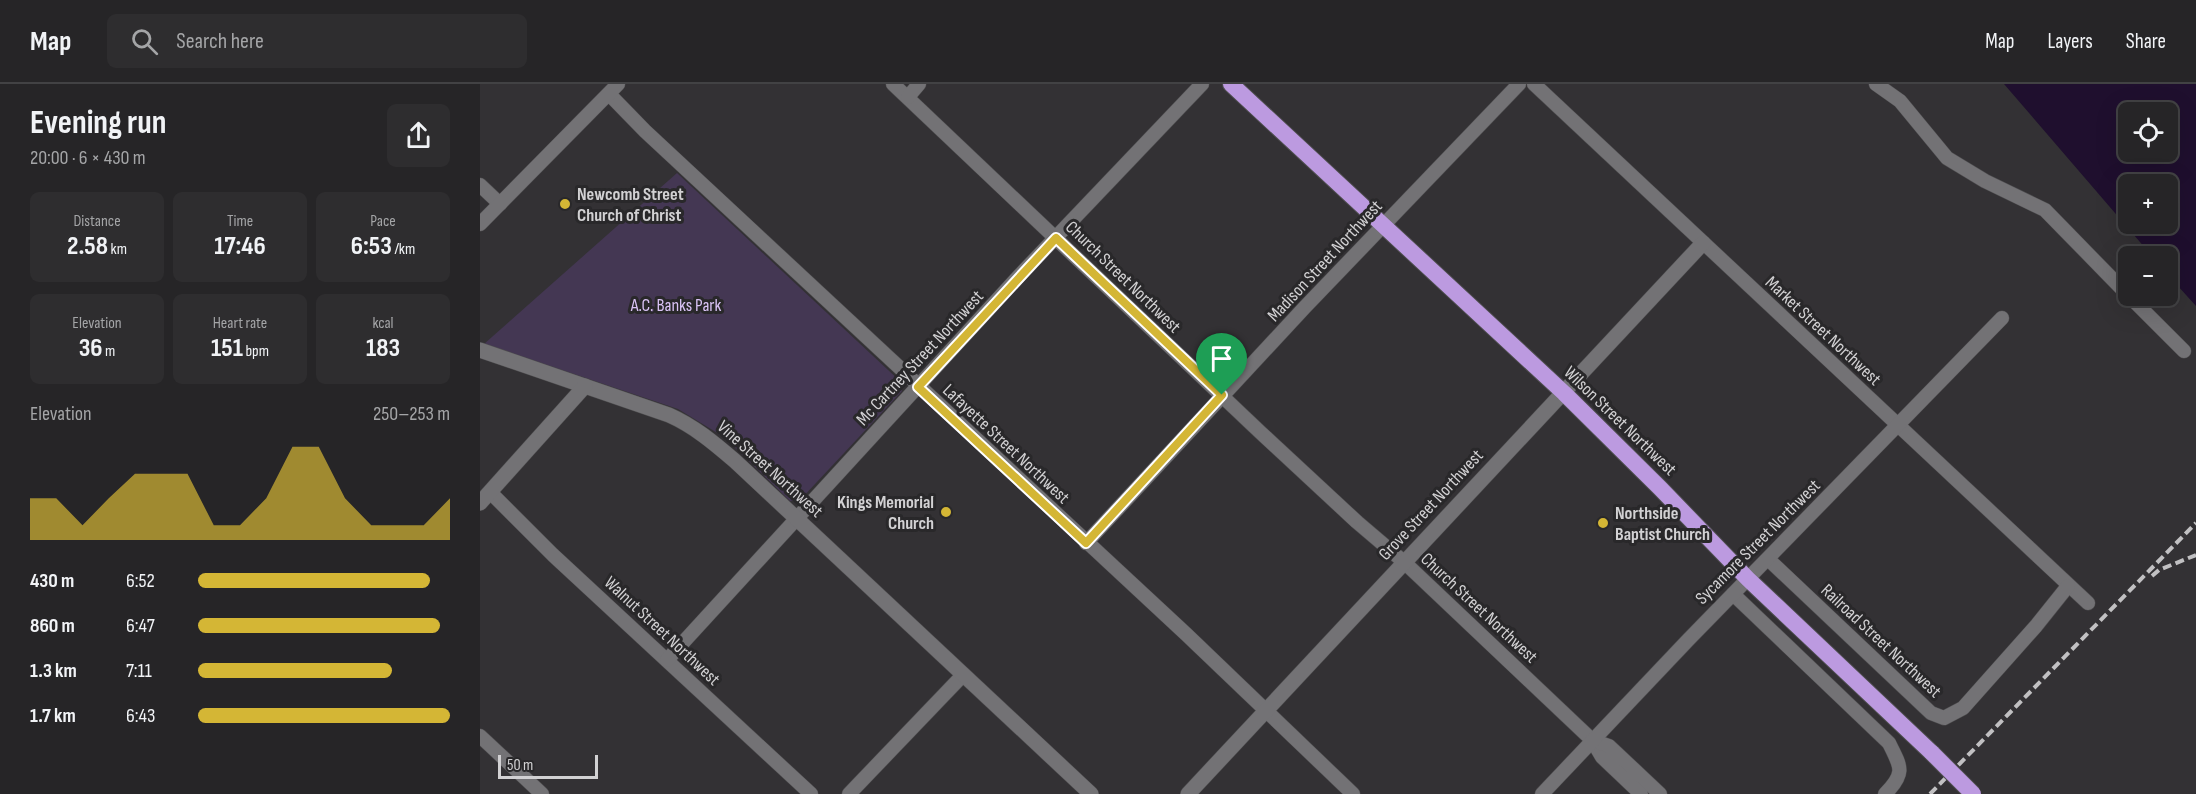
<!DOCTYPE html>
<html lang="en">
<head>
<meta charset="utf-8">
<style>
  body { margin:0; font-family:"Sofia Sans Condensed",sans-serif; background:#2e2d2f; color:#f1f3f6; height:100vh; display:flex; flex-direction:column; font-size:22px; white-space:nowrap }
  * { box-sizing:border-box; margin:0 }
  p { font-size:20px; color:#a4a5a7 }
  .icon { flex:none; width:33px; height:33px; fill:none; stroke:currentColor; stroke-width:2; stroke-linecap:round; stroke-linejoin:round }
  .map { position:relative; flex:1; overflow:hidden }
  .sheet { display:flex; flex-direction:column; background:#262527; width:480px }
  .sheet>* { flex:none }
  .tools { position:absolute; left:1638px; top:18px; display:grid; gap:12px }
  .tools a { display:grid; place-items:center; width:60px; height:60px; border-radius:9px; background:#262527; box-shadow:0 6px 24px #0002,0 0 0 2px #424244; font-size:30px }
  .scale { position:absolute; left:18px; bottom:15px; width:100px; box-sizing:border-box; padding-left:6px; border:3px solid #d2d1d3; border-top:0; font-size:16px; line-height:21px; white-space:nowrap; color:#d2d1d3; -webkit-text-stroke:4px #29282a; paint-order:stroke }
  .pin { position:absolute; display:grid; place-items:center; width:51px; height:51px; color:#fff; margin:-62px -26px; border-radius:50% 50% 50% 0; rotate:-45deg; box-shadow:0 0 6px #0007 }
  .pin .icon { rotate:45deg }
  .round { display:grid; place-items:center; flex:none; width:63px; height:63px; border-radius:9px; background:#2e2d2f }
  .headline { display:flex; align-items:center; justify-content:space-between; height:102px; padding:0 30px }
  h1 { font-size:33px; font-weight:700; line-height:45px }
  .figures { display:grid; grid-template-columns:repeat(3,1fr); gap:9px; height:102px; padding:6px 30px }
  .figures div { display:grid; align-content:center; border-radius:9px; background:#2e2d2f; text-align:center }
  .figures b { font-size:26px; font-weight:700 }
  .figures small { font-size:16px; font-weight:400 }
  .figures p { font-size:16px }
  .chart { height:168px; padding:12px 30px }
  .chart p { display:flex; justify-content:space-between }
  .chart svg { width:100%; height:108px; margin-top:6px; fill:#d4b635; opacity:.7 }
  ul { padding:0 30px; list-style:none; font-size:20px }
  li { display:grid; grid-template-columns:96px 72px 1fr; align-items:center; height:45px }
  li i { height:15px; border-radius:8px; background:#d4b635 }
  header { display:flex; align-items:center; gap:36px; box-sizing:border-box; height:84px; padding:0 30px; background:#262527; border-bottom:2px solid #424244 }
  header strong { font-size:28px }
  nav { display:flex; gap:33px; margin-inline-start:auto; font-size:21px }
  .search { width:420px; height:54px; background:#2e2d2f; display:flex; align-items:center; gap:15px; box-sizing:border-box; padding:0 21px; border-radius:9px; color:#a4a5a7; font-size:22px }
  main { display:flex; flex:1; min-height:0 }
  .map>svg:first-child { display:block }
</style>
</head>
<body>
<header>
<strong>Map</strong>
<div class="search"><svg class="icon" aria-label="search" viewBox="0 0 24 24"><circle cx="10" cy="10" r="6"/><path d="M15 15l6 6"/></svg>Search here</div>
<nav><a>Map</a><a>Layers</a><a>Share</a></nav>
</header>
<main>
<section class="sheet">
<div class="headline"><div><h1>Evening run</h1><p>20:00 · 6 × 430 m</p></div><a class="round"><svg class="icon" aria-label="share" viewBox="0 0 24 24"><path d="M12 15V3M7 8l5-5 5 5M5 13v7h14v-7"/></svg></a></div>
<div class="figures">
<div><p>Distance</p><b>2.58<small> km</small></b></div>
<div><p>Time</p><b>17:46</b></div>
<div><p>Pace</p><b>6:53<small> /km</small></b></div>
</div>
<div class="figures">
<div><p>Elevation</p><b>36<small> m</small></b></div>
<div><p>Heart rate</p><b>151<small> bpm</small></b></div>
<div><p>kcal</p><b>183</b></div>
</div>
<div class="chart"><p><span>Elevation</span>250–253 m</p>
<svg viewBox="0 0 160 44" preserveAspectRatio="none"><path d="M0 44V27L10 27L20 38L30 27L40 17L50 17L60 17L70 38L80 38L90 27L100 6L110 6L120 27L130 38L140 38L150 38L160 27V44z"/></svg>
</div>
<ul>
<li><b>430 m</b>6:52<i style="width:92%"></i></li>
<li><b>860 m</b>6:47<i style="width:96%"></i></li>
<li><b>1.3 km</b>7:11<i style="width:77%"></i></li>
<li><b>1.7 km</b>6:43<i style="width:100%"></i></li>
</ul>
</section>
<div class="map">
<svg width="1716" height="710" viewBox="0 0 1716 710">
  <rect width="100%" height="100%" fill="#333134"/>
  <path fill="#443753" d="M197 89 422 299V307L321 415 310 417 244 353 198 325 4 260Z"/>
  <path fill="#1f0f2e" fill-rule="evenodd" d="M1524 0H1716V222L1688 191V172H1672ZM1648 28H1688V68H1648ZM1648 100H1688V140H1648Z"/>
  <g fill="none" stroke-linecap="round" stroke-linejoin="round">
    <defs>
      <g id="minor">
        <path d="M413 0 780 348 877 438 924 478 1112 656 1122 673 1161 710"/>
        <path d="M1054 0 1608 519"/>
        <path d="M1396 0 1420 17 1467 74 1505 97 1565 126 1648 211"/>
        <path d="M129 10 165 47 706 550 873 710"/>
        <path d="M428 13 439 0"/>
        <path d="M0 101 20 120"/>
        <path d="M0 140 138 0"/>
        <path d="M1649 212 1704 267"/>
        <path d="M10 408 73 471 331 710"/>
        <path d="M606 459 825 223 1039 0"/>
        <path d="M1288 475 1451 629 1464 634 1483 624 1556 542 1588 502"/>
        <path d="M1253 510 1409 659C1421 683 1426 689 1405 710"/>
        <path d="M187 576 539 192 722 0"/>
        <path d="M0 652 62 710"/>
        <path d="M1112 656 1129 662 1180 710"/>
        <path d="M369 710 483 591"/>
        <path d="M1062 710 1209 555 1522 234"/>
      </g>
      <g id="tertiary">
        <path d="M0 266 189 331C214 342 234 359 255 377L611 710"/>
        <path d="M0 419 105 302"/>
        <path d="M708 710 1223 159"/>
      </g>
      <path id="trunk" d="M751 0 1084 309 1180 404 1268 495 1452 669"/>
    </defs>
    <use href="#minor" stroke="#4e4d4f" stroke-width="15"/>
    <use href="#tertiary" stroke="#4e4d4f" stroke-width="16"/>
    <use href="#trunk" stroke="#4e4d4f" stroke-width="18"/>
    <use href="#minor" stroke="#737275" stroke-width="14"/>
    <use href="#tertiary" stroke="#737275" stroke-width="15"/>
    <use href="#trunk" stroke="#bc9ae0" stroke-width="16"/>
    <g stroke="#c1c0c2" stroke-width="4" stroke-dasharray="9 4.5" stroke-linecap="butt">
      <path d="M1672 492 1679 486 1716 471"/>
      <path d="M1450 710 1716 439"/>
    </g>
    <defs>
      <path id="trunk-bridge" d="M1452 669 1493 710"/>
    </defs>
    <use href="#trunk-bridge" stroke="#4e4d4f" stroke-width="18" stroke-linecap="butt"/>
    <use href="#trunk-bridge" stroke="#bc9ae0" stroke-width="16"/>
  </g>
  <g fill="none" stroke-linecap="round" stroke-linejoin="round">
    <defs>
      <path id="route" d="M576 154 742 311 606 459 438 303Z"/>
    </defs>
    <use href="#route" stroke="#fff" stroke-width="12"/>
    <use href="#route" stroke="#d4b635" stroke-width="8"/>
  </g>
  <g fill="#d4b635" stroke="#29282a" stroke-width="2">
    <circle cx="85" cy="120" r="6"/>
    <circle cx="466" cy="428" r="6"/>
    <circle cx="1123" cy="439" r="6"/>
  </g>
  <g text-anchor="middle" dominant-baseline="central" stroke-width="6" stroke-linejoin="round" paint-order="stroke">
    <g font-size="18" font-weight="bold" fill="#d2d1d3" stroke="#29282a" text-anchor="start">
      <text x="97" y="110">Newcomb Street<tspan x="97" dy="21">Church of Christ</tspan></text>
      <text x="454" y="418" text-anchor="end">Kings Memorial<tspan x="454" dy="21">Church</tspan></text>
      <text x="1135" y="429">Northside<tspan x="1135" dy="21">Baptist Church</tspan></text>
    </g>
    <g font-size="18" fill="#d2d1d3" stroke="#29282a">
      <text transform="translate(845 177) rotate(-47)">Madison Street Northwest</text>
      <text transform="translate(643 193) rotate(44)">Church Street Northwest</text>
      <text transform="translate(1343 247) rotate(43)">Market Street Northwest</text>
      <text transform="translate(440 274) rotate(-47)">Mc Cartney Street Northwest</text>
      <text transform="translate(1140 337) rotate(44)">Wilson Street Northwest</text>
      <text transform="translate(526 360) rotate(43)">Lafayette Street Northwest</text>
      <text transform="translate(290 385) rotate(42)">Vine Street Northwest</text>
      <text transform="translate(951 421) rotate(-47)">Grove Street Northwest</text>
      <text transform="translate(1278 458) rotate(-45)">Sycamore Street Northwest</text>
      <text transform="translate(999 524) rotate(43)">Church Street Northwest</text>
      <text transform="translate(182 547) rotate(43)">Walnut Street Northwest</text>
      <text transform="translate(1401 557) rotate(43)">Railroad Street Northwest</text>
    </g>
    <g font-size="18" fill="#dac3f6" stroke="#29282a">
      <text x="196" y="221">A.C. Banks Park</text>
    </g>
  </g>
</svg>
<div class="tools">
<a><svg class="icon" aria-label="locate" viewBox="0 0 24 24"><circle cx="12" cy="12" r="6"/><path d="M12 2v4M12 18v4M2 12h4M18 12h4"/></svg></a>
<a>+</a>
<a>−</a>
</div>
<div class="scale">50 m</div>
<div class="pin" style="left:742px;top:311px;background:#1e9e55"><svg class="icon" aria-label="arrive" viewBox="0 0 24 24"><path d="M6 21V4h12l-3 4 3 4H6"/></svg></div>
</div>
</main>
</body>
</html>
